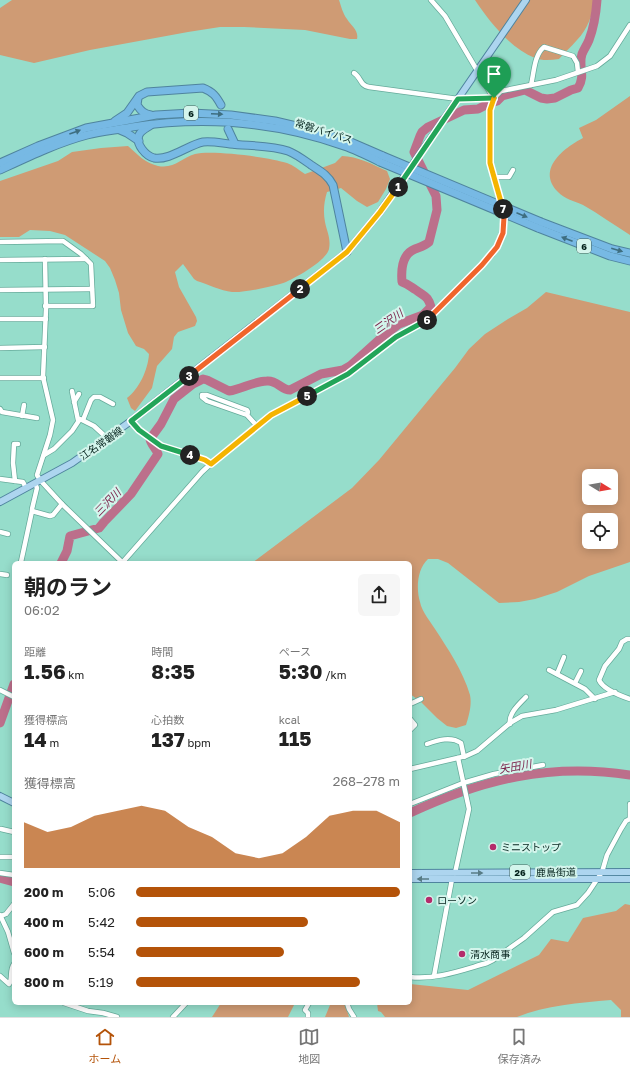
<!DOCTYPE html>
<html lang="ja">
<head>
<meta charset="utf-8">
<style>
  body { margin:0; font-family:"Golos Text","Noto Sans JP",sans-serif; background:#f6f6f6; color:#222; height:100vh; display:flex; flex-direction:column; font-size:15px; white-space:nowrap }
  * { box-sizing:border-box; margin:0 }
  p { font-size:13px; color:#767676 }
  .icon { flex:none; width:22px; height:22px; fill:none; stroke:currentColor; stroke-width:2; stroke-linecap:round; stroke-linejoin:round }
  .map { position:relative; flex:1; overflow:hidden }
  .panel { position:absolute; left:12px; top:561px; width:400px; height:444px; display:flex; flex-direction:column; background:#fff; border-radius:6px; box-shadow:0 2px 10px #0003 }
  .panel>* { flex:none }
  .needle { width:26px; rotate:101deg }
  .buttons { position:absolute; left:582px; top:469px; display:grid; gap:8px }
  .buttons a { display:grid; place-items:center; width:36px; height:36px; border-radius:6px; background:#fff; box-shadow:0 2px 10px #0003; font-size:20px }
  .pin { position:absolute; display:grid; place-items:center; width:34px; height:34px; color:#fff; margin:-41px -17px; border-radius:50% 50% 50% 0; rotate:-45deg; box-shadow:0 0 4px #0007 }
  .pin .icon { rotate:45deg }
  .km { position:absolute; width:20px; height:20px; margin:-10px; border-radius:50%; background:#222; color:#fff; font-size:11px; line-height:20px; text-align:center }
  .round { display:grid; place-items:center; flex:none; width:42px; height:42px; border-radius:6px; background:#f6f6f6 }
  .summary { display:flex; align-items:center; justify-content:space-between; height:68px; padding:0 12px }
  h1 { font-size:22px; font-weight:700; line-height:30px }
  .figures { display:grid; grid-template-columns:repeat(3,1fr); gap:6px; height:68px; padding:4px 12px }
  .figures div { display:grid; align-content:center }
  .figures b { font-size:20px; font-weight:700 }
  .figures small { font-size:11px; font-weight:400 }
  .figures p { font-size:11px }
  .chart { height:112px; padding:8px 12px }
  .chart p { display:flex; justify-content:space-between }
  .chart svg { width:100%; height:72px; margin-top:4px; fill:#b45309; opacity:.7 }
  ul { padding:0 12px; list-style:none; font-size:13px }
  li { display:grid; grid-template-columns:64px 48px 1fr; align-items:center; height:30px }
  li i { height:10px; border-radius:5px; background:#b45309 }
  .menu { display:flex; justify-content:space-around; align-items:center; height:56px; border-top:1px solid #e0e0e0; background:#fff; font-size:11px; color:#767676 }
  .menu a { display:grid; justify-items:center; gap:2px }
  .menu .selected { color:#b45309 }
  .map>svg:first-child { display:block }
</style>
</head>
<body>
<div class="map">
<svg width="630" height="1017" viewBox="0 0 630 1017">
  <rect width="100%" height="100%" fill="#96ddcb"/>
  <g fill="#cf9b74" fill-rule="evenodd">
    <path d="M12 0H339C341 6 343 14 347 19 351 26 359 30 357 39H350L305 30 244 27H220L188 32 90 50 34 63 0 55V8Z"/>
    <path d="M475 0H595C593 14 587 30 577 40 571 47 565 52 559 59 551 60 542 61 535 58 510 48 489 21 475 0Z"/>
    <path d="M630 96V235C614 225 599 214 583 205 574 201 565 199 558 192 536 169 564 148 583 138L579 128 596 120Z"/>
    <path d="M128 146C137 154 145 163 158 166 175 169 181 158 195 154 212 150 269 157 287 163 293 165 299 170 305 174L335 163 342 156C357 156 374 165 387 171L390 179 386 189 378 202 367 207 357 201 341 188 327 192C324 202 323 211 325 222 327 232 331 238 329 249 326 261 297 277 286 282 275 286 244 293 232 292 221 291 207 284 197 281L194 279 183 264 175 272 179 287 196 317 197 321 195 326 178 332 174 337 172 349 157 366 152 388 135 411 131 408 127 398C139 389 148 370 149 354L144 349 136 346 128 333 121 310 119 293 115 280 110 268 105 261 65 235 50 231 30 230 19 237H0V181L58 161 72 152 101 148Z"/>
    <path d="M546 292 630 312V562L589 576 557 592 535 599 519 602 499 603 448 563 438 559H428C417 569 416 589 420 602 422 612 430 621 435 629 448 649 463 671 470 695 472 704 469 716 466 725L456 728 447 726 437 718 420 701 410 694V563H252L352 488 379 460 455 368 469 349 485 334 508 319 527 308ZM589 476H611V498H589ZM589 520H611V542H589Z"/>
    <path d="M625 904 630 905V1017H621V1010L611 1000C579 1003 546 1005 517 1017H385L381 1012 378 1011 377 1003H410V984L468 990 539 955 551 939 568 942 583 918 616 911Z"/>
    <path d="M221 1003H295L288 1017H212Z"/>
    <path d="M345 1003 349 1017H325L330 1005Z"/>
  </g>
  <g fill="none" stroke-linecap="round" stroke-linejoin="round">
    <g stroke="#bc6f8b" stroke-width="9">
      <path d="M61 563 67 551 70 536 99 528 104 522 131 494 158 454C156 448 151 445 150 439L161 424 174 399 193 384 203 379 207 380 229 391C242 389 254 381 267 381 277 380 281 390 290 390L321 374 343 370 350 366 381 338 399 324 423 315 431 307C428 296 425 297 416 290 411 287 408 284 402 282 401 270 402 254 415 249 420 247 425 246 429 242L437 210 436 196 414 152 420 136 422 132 428 127 464 110 478 109 488 104 497 101 502 96 525 90 541 98 547 99 555 98 571 90 578 88C586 75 578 67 582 54 584 49 587 45 589 40 594 27 596 14 597 0"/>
      <path d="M0 723 14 684"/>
      <path d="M410 813C483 779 549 763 630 775"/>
      <path d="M0 878 14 882"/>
    </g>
    <defs>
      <g id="minor">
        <path d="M431 0 445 16 491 94 494 97"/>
        <path d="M354 73C361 77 360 86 369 87L458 99 494 98"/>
        <path d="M531 85C534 73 534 55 544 47L573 56 577 63 578 72"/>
        <path d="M493 177H509L513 170"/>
        <path d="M0 242 63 241 81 254 91 264 93 306H45"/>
        <path d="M45 259 46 309 43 377 53 420 50 435 37 475 40 480 62 504 123 563"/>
        <path d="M0 260 86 259"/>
        <path d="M0 290 92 289"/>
        <path d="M0 319H46"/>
        <path d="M0 348 45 347"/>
        <path d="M0 378H44"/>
        <path d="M72 391 78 420"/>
        <path d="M74 402 79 394"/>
        <path d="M0 409 2 412 37 418"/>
        <path d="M247 415 248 412 247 410 207 395H202V397L207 401 247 415 257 426"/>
        <path d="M22 416 24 405"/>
        <path d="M83 420 91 400 94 397H100L113 404"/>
        <path d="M131 421 139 430 161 446 205 460 211 464"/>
        <path d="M44 455 54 449 72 431 80 419 94 426 107 438"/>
        <path d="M0 479 23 482 26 488"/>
        <path d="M15 481 13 463 14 444H18"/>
        <path d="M32 511V509L37 488 35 483"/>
        <path d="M0 532 8 534"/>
        <path d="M21 562 32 511 50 516 53 515 62 504"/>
        <path d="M122 563 202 472 217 458 271 415 342 378 396 337 430 318 492 255 501 239 504 217 490 163V110L492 100 501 91 556 80 597 66 610 56 630 25"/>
        <path d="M0 574 7 575"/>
        <path d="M630 639H627L622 642 619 649 605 666 599 680C603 689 621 696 630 699"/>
        <path d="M549 670 585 689 595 699"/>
        <path d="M557 674 564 657"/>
        <path d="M575 683 581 671"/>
        <path d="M0 690 14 697"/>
        <path d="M410 704 421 699"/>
        <path d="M410 719 415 725 410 730"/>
        <path d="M510 724C508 714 519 704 526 697"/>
        <path d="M427 744C438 740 451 736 461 743L464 757"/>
        <path d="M410 769 466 756 477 751 510 723 522 716 556 710 615 692"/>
        <path d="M410 804 463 783 494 774 543 765"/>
        <path d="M630 804V818"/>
        <path d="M1 829 14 832"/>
        <path d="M0 857H14"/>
        <path d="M0 873 14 875"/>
        <path d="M455 873 469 809 458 758"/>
        <path d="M0 915 8 932 14 953"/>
        <path d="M1 916 6 914 14 904"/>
        <path d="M0 976 9 984C13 979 9 971 14 964"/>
        <path d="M434 976 452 879"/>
        <path d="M410 977C436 980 462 970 487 963L493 960 524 938 553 912 577 905 588 893 602 872 607 855 621 829 626 821 630 819"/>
        <path d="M64 1003 88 1011 103 1013 117 1017"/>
        <path d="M347 1003 349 1009 354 1017"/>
        <path d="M173 1017 186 1003"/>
        <path d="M308 1017V1013L305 1010 309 1003"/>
      </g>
      <g id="major">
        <path d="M0 502 72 463 131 421 347 252 380 212 526 0"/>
        <path d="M0 796 14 803"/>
        <path d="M410 873 630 872"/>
        <path d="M410 879H630"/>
      </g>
      <g id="highway">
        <path d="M138 98 137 105C141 111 144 114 151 115"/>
        <path d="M115 121 127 113 139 96 147 92 203 88C213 92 216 96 221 105"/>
        <path d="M151 125C147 128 141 130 139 135 135 144 146 156 154 158 169 161 188 145 203 142 212 141 221 143 230 144 248 146 271 145 288 151 296 154 304 160 311 165 320 171 328 175 333 185L347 252"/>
        <path d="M228 129 235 144"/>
        <path d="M120 130 127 133 139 141"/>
        <path d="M0 163 38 146 86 128 156 115 191 113 231 115 275 121 309 129 346 140 383 156"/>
        <path d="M0 170C28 157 57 143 87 135 102 131 117 130 132 127 205 116 274 121 344 146 356 150 368 156 380 162"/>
        <path d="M541 222 612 249 630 253"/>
        <path d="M538 228 610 256 630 261"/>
      </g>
    </defs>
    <use href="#minor" stroke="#66ab9b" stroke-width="6"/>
    <use href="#major" stroke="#4f849e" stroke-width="8"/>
    <use href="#highway" stroke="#4f849e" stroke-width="9"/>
    <use href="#minor" stroke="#fff" stroke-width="4.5"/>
    <use href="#major" stroke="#add5ef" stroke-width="6"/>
    <use href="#highway" stroke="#77b9e4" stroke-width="7"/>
    <defs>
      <g id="highway-bridge">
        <path d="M383 156 541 222"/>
        <path d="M380 162 538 228"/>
      </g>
    </defs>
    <use href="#highway-bridge" stroke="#4f849e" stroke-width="9" stroke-linecap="butt"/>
    <use href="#highway-bridge" stroke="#77b9e4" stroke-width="7"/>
  </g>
  <defs><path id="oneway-solid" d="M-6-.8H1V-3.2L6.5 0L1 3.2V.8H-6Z"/></defs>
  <g fill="#3e6e80">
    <use href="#oneway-solid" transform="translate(217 114) rotate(3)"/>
    <use href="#oneway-solid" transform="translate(75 132) rotate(-20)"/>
    <use href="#oneway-solid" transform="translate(522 215) rotate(23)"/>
    <use href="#oneway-solid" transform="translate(567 239) rotate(-159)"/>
    <use href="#oneway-solid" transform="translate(617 250) rotate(16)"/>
  </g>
  <g fill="#587c86">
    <use href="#oneway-solid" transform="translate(477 873)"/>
    <use href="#oneway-solid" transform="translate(423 879) rotate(180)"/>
  </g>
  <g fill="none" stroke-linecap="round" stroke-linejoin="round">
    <defs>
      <path id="split-1" d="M398 187 458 99 494 98"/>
      <path id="split-2" d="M300 289 347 252 380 212 398 187"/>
      <path id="split-3" d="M189 376 300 289"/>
      <path id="split-4" d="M189 376 131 421 139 430 161 446 190 455"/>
      <path id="split-5" d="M190 455 205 460 211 464 271 415 307 396"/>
      <path id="split-6" d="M307 396 348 374 396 337 427 320"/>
      <path id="split-7" d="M427 320 482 265 497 247 503 233 504 217 503 209"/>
      <path id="split-8" d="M494 98 490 110V163L503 209"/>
    </defs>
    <use href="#split-1" stroke="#fff" stroke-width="8"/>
    <use href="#split-2" stroke="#fff" stroke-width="8"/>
    <use href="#split-3" stroke="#fff" stroke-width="8"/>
    <use href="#split-4" stroke="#fff" stroke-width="8"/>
    <use href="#split-5" stroke="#fff" stroke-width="8"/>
    <use href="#split-6" stroke="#fff" stroke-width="8"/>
    <use href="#split-7" stroke="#fff" stroke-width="8"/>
    <use href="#split-8" stroke="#fff" stroke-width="8"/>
    <use href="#split-1" stroke="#22a559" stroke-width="5"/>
    <use href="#split-2" stroke="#f5b400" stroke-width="5"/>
    <use href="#split-3" stroke="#f0652b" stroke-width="5"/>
    <use href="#split-4" stroke="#22a559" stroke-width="5"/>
    <use href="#split-5" stroke="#f5b400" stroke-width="5"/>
    <use href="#split-6" stroke="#22a559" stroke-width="5"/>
    <use href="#split-7" stroke="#f0652b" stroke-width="5"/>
    <use href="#split-8" stroke="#f5b400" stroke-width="5"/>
  </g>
  <g fill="#b42b6b" stroke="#d4f5ec" stroke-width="1.5">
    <circle cx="493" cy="847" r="4"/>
    <circle cx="429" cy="900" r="4"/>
    <circle cx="462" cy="954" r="4"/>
  </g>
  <g text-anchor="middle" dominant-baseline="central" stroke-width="4" stroke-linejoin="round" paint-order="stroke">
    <g fill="#d4f5ec" stroke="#42615a" stroke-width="1">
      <rect x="184" y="106" width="14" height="14" rx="3"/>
      <rect x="577" y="239" width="14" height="14" rx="3"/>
      <rect x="510" y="865" width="20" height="14" rx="3"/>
    </g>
    <g font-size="9" font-weight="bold" fill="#04221c">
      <text x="191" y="113">6</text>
      <text x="584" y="246">6</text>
      <text x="520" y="872">26</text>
    </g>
    <g font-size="10" fill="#04221c" stroke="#d4f5ec">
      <text transform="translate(324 131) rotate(17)">常磐バイパス</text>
      <text transform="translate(101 443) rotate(-35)">江名常磐線</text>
      <text transform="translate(556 872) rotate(-1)">鹿島街道</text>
    </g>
    <g font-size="10" fill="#04221c" stroke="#d4f5ec" text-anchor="start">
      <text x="501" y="847">ミニストップ</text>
      <text x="437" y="900">ローソン</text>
      <text x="470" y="954">清水商事</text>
    </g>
    <g font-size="11" font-style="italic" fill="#7a1e48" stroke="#d4f5ec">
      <text transform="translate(388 321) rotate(-35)">三沢川</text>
      <text transform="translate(107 502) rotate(-46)">三沢川</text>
      <text transform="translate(515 766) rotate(-10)">矢田川</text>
    </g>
  </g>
</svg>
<div class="buttons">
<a><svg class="needle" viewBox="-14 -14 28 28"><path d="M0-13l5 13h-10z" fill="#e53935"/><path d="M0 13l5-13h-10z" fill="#767676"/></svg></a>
<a><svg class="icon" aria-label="locate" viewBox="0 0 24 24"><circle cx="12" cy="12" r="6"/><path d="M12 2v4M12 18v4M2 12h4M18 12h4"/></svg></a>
</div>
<div class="pin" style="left:494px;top:98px;background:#1e9e55"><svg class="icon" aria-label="arrive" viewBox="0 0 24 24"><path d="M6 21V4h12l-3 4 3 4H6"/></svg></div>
<b class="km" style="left:398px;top:187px">1</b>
<b class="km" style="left:300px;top:289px">2</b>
<b class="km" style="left:189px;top:376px">3</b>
<b class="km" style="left:190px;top:455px">4</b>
<b class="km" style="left:307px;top:396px">5</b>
<b class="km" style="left:427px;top:320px">6</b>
<b class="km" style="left:503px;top:209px">7</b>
<section class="panel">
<div class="summary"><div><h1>朝のラン</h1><p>06:02</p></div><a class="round"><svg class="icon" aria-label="share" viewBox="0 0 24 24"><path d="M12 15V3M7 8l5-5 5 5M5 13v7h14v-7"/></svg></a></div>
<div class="figures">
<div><p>距離</p><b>1.56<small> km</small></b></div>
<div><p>時間</p><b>8:35</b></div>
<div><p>ペース</p><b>5:30<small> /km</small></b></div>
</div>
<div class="figures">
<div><p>獲得標高</p><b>14<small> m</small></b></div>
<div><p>心拍数</p><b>137<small> bpm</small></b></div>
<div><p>kcal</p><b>115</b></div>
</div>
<div class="chart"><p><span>獲得標高</span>268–278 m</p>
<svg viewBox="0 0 160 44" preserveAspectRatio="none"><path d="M0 44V16L10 22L20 19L30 12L40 9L50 6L60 9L70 19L80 25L90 35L100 38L110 35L120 25L130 12L140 9L150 9L160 16V44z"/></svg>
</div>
<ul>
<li><b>200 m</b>5:06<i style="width:100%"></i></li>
<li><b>400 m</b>5:42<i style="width:65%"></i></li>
<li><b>600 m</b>5:54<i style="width:56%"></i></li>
<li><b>800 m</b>5:19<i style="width:85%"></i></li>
</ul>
</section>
</div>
<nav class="menu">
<a class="selected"><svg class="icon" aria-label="home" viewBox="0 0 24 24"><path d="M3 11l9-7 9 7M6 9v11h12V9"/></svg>ホーム</a>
<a><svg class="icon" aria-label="map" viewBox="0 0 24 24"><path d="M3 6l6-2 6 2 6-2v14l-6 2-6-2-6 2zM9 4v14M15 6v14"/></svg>地図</a>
<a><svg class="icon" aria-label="saved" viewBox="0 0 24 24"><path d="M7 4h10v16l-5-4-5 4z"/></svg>保存済み</a>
</nav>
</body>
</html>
